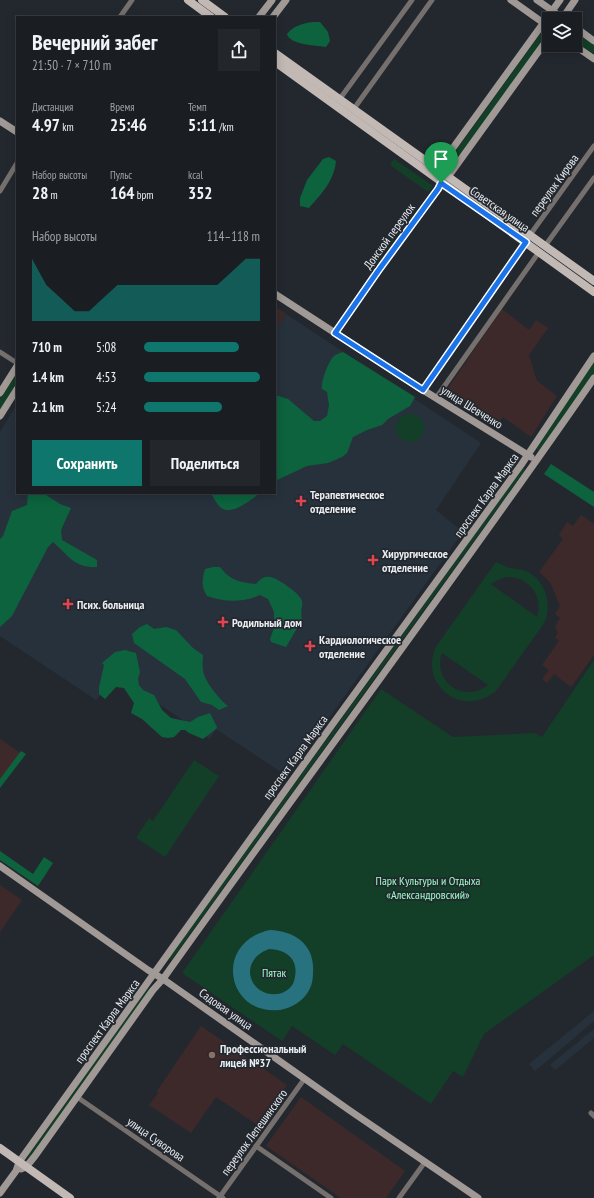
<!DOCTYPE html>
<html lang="ru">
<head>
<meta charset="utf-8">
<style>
  body { margin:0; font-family:"PT Sans Narrow",sans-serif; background:#23272b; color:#f1f3f6; height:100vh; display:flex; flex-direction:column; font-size:15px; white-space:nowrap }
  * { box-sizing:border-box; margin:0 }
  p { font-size:13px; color:#9fa2a6 }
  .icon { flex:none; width:22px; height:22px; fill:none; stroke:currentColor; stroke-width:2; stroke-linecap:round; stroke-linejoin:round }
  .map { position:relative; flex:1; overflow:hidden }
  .details { position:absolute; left:16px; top:16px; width:260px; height:478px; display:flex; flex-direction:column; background:#1a1e23; border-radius:0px; box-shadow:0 2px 10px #0003,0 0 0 1px #383c41 }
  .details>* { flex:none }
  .controls { position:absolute; left:542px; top:12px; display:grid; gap:8px }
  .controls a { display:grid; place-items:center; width:40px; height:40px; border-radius:0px; background:#1a1e23; box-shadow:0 2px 10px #0003,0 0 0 1px #383c41; font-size:20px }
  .pin { position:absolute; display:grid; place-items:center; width:34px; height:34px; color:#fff; margin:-41px -17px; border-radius:50% 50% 50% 0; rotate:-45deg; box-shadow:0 0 4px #0007 }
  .pin .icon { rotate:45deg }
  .round { display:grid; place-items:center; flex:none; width:42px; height:42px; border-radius:0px; background:#23272b }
  .head { display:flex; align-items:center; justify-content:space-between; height:68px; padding:0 16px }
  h1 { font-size:22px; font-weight:600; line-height:30px }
  .metrics { display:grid; grid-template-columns:repeat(3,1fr); gap:6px; height:68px; padding:4px 16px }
  .metrics div { display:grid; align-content:center }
  .metrics b { font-size:17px; font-weight:600 }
  .metrics small { font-size:11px; font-weight:400 }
  .metrics p { font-size:11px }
  .chart { height:112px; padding:8px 16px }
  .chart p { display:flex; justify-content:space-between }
  .chart svg { width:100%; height:72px; margin-top:4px; fill:#0f766e; opacity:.7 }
  .primary-button { display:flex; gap:8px; margin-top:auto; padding:8px 16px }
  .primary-button a { flex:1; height:46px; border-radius:0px; background:#0f766e; color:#fff; font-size:16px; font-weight:600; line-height:46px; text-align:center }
  .primary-button a+a { background:#23272b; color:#f1f3f6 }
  ul { padding:0 16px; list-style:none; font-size:13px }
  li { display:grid; grid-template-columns:64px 48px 1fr; align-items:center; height:30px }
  li i { height:10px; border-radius:5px; background:#0f766e }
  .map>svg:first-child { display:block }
</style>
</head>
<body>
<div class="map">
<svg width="594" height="1198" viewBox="0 0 594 1198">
  <rect width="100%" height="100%" fill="#23282f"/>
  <g fill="#27313c">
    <path d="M286 314 481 443 436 510 463 532 287 776 216 729 210 739 117 675 96 700 0 636V432L17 404V493H275V331Z"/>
    <path d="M594 1011V1021L535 1071 529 1064Z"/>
    <path d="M594 1029V1038L555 1070 550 1065Z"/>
  </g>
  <g fill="#3d292a">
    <path d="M275 306 286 314 275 331Z"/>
    <path d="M502 309 529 330 536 320 548 328 529 355 537 381 557 396 531 437 503 417 496 427 444 394Z"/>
    <path d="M581 515 594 524V655L571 687 554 674 547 683 542 679 549 670 542 665 559 641 555 637 558 633 555 626 560 618 555 614 560 606 550 582 539 572 563 539 559 535 567 522 573 526Z"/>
    <path d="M0 739 22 754 0 785Z"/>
    <path d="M0 885 22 900 0 932Z"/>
    <path d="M201 1026 287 1085 259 1126 216 1097 191 1133 149 1105 158 1093 157 1091Z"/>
    <path d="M301 1097 405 1171 386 1198H341L266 1146Z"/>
  </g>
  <g fill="#133e28" fill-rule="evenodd">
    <path d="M544 29H547L548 31V35L452 167 448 168 446 165 448 162Z"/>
    <path d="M575 30 594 44V54L575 41Z"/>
    <path d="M394 159 433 186 428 192 390 165Z"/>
    <path d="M406 210 412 214 377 264 370 260Z"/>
    <path d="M594 362V373L540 452 535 448Z"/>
    <path d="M17 373V386L0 412V399Z"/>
    <circle cx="410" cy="428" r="14"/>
    <path d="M523 468 525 470 171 960 169 958Z"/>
    <path d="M496 562C501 564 506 567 510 568 516 569 521 569 526 571 545 580 552 602 545 622L496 691C464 718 420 687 435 648ZM506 577C528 576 544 595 537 617L491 584 498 580ZM442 653 488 685C464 704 432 682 442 653Z"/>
    <path d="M594 660V955L484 1034 463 1077 453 1071 431 1104 343 1044 335 1055 292 1026 282 1041 182 973 381 689 453 737 534 733 542 737Z"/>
    <path d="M194 760 219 776 165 857 136 838 149 818 153 821Z"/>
    <path d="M148 988 150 989 30 1158 28 1156Z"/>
  </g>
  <g fill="#0c633d">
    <path d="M313 22H320L328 32 330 41 326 47C315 45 290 45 287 34 293 26 303 23 313 22Z"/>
    <path d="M329 157 336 161C334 181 322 193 309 208L300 206V198L307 180 323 159Z"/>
    <path d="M343 352 415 397 410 406 388 419 382 425 367 430 353 437 347 453 342 457 328 463 307 466 275 481V395L288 399 314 421H320L327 416 329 405 327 392 322 389C321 381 328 362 334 356 336 354 340 353 343 352Z"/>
    <path d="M551 464 594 492V507L544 474Z"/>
    <path d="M28 493H43L60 504 71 508 61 530 62 540 97 560V567C74 568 69 556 53 542L48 547 12 616 0 627V539L3 536 12 511 27 505Z"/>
    <path d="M211 493H260C250 500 231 517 220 507 216 503 213 497 211 493Z"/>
    <path d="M213 567H220C231 581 239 582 256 584 260 580 263 576 270 577 276 577 301 594 302 601 303 606 300 611 302 620L286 647 271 642 270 639 274 628V612L268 599 260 595C243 603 224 602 207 596 201 586 202 580 205 569Z"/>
    <path d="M147 624 154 629 166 627 176 630 193 648 203 655C203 660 202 666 203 670 204 681 220 700 228 706L219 710 212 705 201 702 185 679 134 643 132 634 140 627Z"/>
    <path d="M125 650 136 653 140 672 138 679 139 685 143 690 154 695 162 710 171 718 190 722 198 717 210 713 217 727 216 730V729L203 739 189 733 185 730H181L174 737 168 738 162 737 142 719 131 713 134 703 124 688 116 687 105 699 99 694V687L104 665 102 663 115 652Z"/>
    <path d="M21 751 26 754 0 788V779Z"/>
    <path d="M0 851 33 874 44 857 53 863 38 886 0 860Z"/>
  </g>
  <path fill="#287280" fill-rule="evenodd" d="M270 930C295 931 315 945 313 972 313 979 312 986 308 992 302 1002 291 1008 280 1010 226 1016 213 942 270 930ZM269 949C288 950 300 960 294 981 293 986 287 991 282 993 254 1001 238 968 261 953 263 951 267 950 269 949Z"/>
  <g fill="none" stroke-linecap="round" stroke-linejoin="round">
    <g stroke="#75706e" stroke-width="5">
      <path d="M120 17 132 0"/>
      <path d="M339 100 412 0"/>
      <path d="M353 110 432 0"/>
      <path d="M0 191 17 163"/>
      <path d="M530 235 594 146"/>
      <path d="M545 246 594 178"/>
      <path d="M0 352 17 363"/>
      <path d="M423 390 526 242"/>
      <path d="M436 398 539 252"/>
      <path d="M77 1097 223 1198"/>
      <path d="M591 1113 594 1116"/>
      <path d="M256 1146 331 1198"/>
      <path d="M219 1198 305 1078"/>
      <path d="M399 1198 425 1162"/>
    </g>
    <g stroke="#a09996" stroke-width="7">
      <path d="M511 0 549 27"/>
      <path d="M537 0 564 19"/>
      <path d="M259 17 272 0"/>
      <path d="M273 17 286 0"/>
      <path d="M562 19 575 0"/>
      <path d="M575 27 594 41"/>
      <path d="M574 45 594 59"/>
      <path d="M0 121 17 132"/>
      <path d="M448 177 549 37"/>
      <path d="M275 294 423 390 531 457"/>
      <path d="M335 333 378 271 438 189 441 183 437 170 560 0"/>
      <path d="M0 393 17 366"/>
      <path d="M0 416 17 389"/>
      <path d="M0 866 148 970 163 979 349 1110 478 1198"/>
      <path d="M21 1169 26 1167 35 1156 153 990 163 979C306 778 454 581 594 378"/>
      <path d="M0 1193 16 1171 19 1162 332 725 521 465 594 356"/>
    </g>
    <g stroke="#c2b9b5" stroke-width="8">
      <path d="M188 0 211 17"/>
      <path d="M202 0 225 17"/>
      <path d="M275 53 594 281"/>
      <path d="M275 62 594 292"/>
      <path d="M0 1148 70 1198"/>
    </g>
  </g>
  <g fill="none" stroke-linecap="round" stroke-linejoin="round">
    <defs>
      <path id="route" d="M441 183 526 242 423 390 335 333 378 271 438 189Z"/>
    </defs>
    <use href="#route" stroke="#fff" stroke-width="8"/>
    <use href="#route" stroke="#1a73e8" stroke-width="5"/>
  </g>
  <g fill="#e0444e" stroke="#23282f" stroke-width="1.5">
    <path d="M299 495h4v4h4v4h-4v4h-4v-4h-4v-4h4z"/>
    <path d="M371 554h4v4h4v4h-4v4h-4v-4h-4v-4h4z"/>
    <path d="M66 598h4v4h4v4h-4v4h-4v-4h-4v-4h4z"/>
    <path d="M221 616h4v4h4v4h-4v4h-4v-4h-4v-4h4z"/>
    <path d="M308 640h4v4h4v4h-4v4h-4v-4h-4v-4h4z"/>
  </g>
  <circle fill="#8d6e63" stroke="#23282f" stroke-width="1.5" cx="212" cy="1055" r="4"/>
  <g text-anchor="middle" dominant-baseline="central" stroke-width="3.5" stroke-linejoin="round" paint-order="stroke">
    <g font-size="12" fill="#e8ecf0" stroke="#23282f">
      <text transform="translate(554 185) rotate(-54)">переулок Кирова</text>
      <text transform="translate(500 209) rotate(35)">Советская улица</text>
      <text transform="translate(389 236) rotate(-54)">Донской переулок</text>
      <text transform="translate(472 407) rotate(32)">улица Шевченко</text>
      <text transform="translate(486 495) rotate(-54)">проспект Карла Маркса</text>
      <text transform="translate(295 757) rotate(-54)">проспект Карла Маркса</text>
      <text transform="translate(226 1009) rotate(35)">Садовая улица</text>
      <text transform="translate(107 1021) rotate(-54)">проспект Карла Маркса</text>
      <text transform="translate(254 1132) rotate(-54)">переулок Лепешинского</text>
      <text transform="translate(156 1139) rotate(35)">улица Суворова</text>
    </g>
    <g font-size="12" font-weight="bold" fill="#e8ecf0" stroke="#23282f" text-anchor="start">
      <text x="310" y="494">Терапевтическое<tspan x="310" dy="14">отделение</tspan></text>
      <text x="382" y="553">Хирургическое<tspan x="382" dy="14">отделение</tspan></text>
      <text x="77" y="604">Псих. больница</text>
      <text x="232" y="622">Родильный дом</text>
      <text x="319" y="639">Кардиологическое<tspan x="319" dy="14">отделение</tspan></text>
      <text x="220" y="1048">Профессиональный<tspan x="220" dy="14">лицей №37</tspan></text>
    </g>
    <g font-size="12" fill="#99fdc4" stroke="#23282f">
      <text x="428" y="880">Парк Культуры и Отдыха<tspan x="428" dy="14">«Александровский»</tspan></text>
      <text x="274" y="972">Пятак</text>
    </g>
  </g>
</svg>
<div class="controls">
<a><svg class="icon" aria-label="layers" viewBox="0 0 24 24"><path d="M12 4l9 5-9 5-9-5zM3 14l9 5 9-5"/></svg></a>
</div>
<div class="pin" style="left:441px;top:183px;background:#1e9e55"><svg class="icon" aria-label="arrive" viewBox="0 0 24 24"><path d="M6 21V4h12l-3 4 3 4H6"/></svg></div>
<section class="details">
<div class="head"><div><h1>Вечерний забег</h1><p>21:50 · 7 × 710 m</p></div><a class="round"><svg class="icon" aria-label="share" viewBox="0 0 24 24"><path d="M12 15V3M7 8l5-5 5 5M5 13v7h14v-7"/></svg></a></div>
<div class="metrics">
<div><p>Дистанция</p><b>4.97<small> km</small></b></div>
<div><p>Время</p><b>25:46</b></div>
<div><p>Темп</p><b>5:11<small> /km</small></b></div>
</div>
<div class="metrics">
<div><p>Набор высоты</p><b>28<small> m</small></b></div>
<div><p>Пульс</p><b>164<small> bpm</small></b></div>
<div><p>kcal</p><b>352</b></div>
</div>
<div class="chart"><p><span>Набор высоты</span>114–118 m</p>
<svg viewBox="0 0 160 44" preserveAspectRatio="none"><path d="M0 44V6L10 22L20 30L30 38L40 38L50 30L60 22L70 22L80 22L90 22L100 22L110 22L120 22L130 22L140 14L150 6L160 6V44z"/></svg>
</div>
<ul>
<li><b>710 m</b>5:08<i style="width:82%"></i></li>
<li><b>1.4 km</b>4:53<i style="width:100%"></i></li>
<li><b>2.1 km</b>5:24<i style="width:67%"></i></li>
</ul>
<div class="primary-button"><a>Сохранить</a><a>Поделиться</a></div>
</section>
</div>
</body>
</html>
